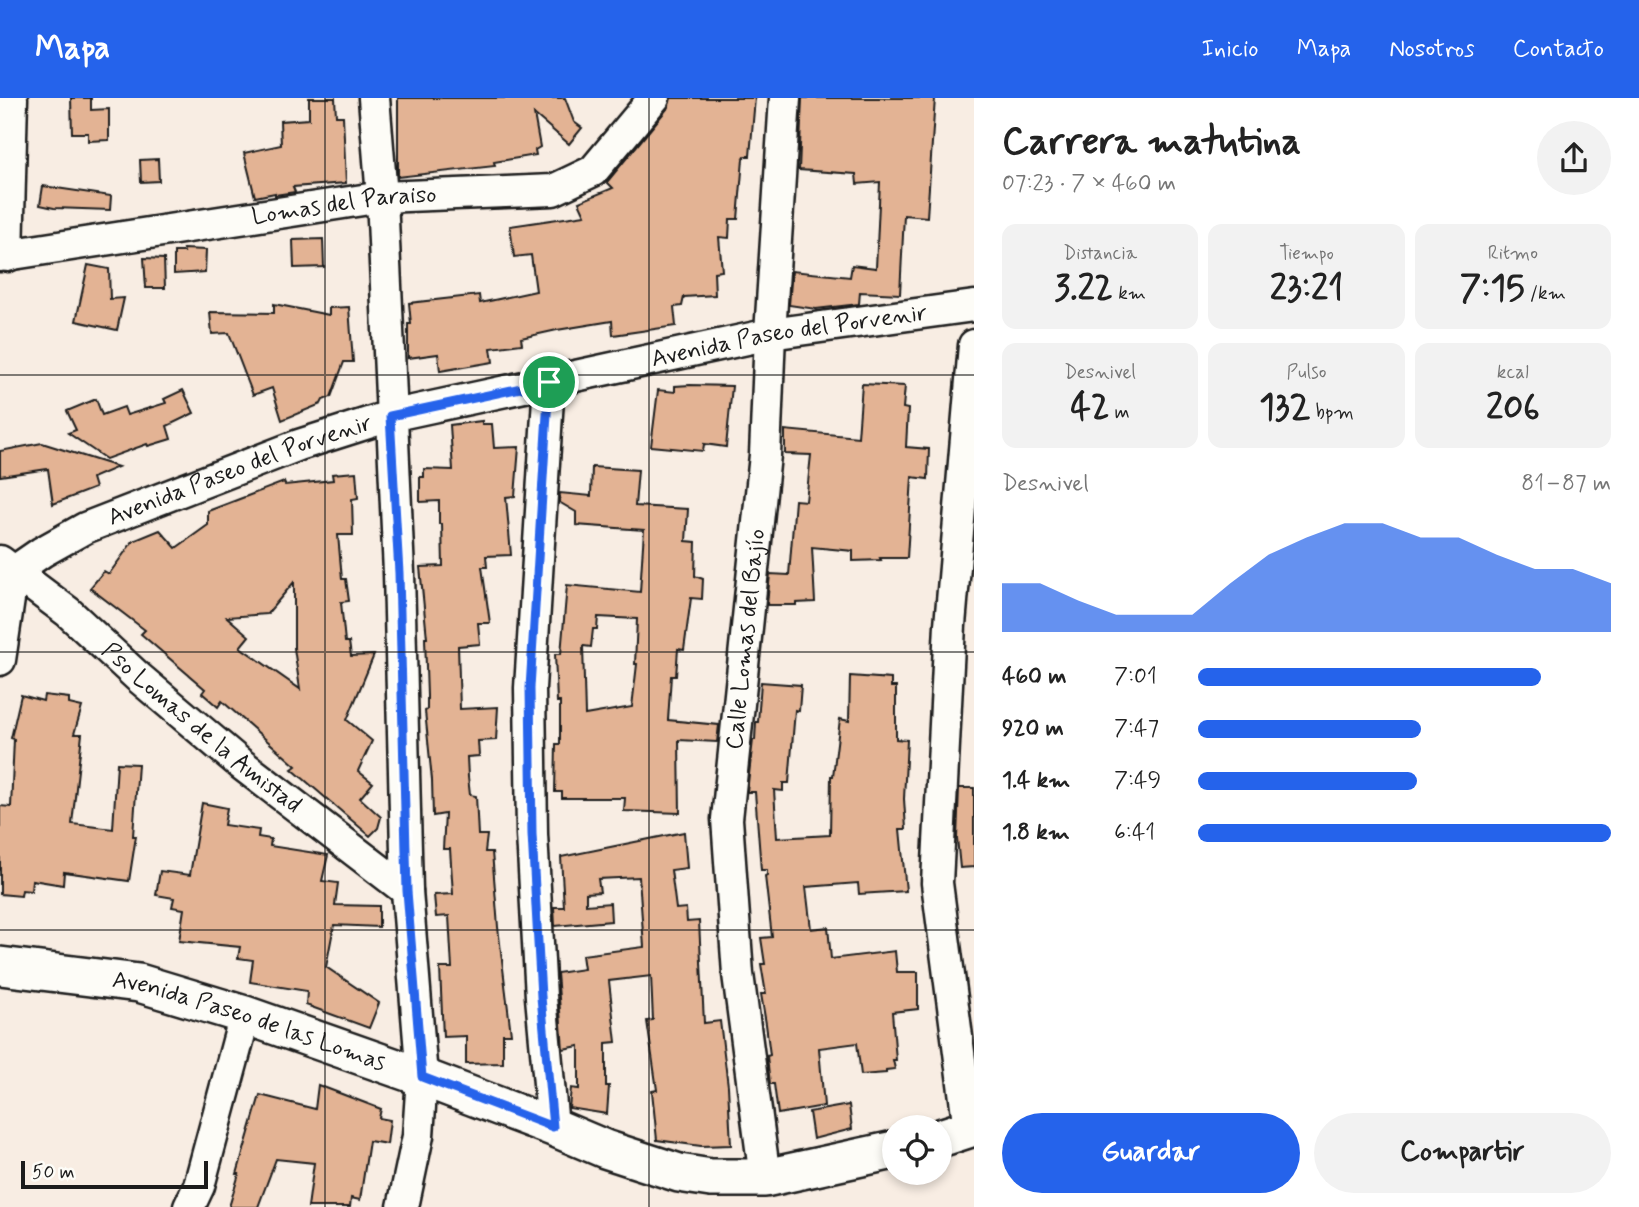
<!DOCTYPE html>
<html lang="es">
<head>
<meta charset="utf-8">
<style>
  body { margin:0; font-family:Mynerve,sans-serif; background:#f2f2f2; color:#222; height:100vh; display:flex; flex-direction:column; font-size:26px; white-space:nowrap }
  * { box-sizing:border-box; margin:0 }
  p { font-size:23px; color:#767676 }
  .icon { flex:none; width:38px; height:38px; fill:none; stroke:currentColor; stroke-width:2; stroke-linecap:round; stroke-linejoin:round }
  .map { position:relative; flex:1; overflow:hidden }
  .details { display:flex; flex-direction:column; background:#fff; width:665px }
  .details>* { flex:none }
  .fabs { position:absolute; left:882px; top:1017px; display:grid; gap:14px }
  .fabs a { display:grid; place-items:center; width:70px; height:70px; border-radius:50%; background:#fff; box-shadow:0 4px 10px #0003; font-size:35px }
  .scale { position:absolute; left:21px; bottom:18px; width:187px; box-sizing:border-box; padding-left:7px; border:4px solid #1c1c1c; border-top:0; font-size:19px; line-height:24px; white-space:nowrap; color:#1c1c1c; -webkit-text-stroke:5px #fdfcf7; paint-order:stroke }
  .pin { position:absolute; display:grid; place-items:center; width:60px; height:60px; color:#fff; margin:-30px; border:4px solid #fff; border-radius:50%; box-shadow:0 2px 7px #0007 }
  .round { display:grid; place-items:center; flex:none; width:74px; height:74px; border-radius:37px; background:#f2f2f2 }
  .overview { display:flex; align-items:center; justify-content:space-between; height:119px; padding:0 28px }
  h1 { font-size:38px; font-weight:800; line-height:52px }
  .stats { display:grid; grid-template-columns:repeat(3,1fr); gap:10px; height:119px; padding:7px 28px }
  .stats div { display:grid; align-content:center; border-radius:14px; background:#f2f2f2; text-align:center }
  .stats b { font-size:35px; font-weight:800 }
  .stats small { font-size:19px; font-weight:400 }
  .stats p { font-size:19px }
  .chart { height:196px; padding:14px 28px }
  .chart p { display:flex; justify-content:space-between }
  .chart svg { width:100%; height:126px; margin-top:7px; fill:#2563eb; opacity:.7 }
  .cta { display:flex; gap:14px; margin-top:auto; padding:14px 28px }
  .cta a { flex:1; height:80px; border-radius:42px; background:#2563eb; color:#fff; font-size:28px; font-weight:800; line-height:80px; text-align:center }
  .cta a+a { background:#f2f2f2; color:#222 }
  ul { padding:0 28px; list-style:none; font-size:23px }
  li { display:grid; grid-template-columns:112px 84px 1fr; align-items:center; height:52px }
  li i { height:18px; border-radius:9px; background:#2563eb }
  header { display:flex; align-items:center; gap:42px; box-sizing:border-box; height:98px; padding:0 35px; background:#2563eb; color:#fff }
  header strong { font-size:33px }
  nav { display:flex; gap:38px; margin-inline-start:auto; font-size:24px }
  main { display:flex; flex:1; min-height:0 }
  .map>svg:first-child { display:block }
</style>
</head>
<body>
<header>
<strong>Mapa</strong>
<nav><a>Inicio</a><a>Mapa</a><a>Nosotros</a><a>Contacto</a></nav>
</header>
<main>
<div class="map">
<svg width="974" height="1109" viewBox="0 0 974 1109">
  <rect width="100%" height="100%" fill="#f8ede3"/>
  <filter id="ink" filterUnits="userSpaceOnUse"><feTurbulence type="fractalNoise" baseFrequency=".0143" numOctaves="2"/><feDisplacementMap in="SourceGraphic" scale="14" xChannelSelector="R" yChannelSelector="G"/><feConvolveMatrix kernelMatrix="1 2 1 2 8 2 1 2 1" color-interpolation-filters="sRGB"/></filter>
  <g filter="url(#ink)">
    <g fill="#e3b394" stroke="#1c1c1c" stroke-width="2" fill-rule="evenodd">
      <path d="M71 0H91V12L109 11V42L88 43V35H72Z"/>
      <path d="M309 0H335L336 18H343L346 85 293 89 295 94 275 97V95L255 99 244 55 281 47 280 23 309 21Z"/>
      <path d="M398 0H565L574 24 582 30 569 46 534 16 540 49 535 52 536 57 494 64 495 68 398 79Z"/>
      <path d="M671 0H755L750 58H745L743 61 738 121H730L729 140 719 139 722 173 714 174 715 197 684 199 682 208 674 209 676 228 613 237 612 223 557 232 521 240 522 246 491 250 493 264 440 273 438 256 408 260V226H411L409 205 479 197 480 205 536 193 531 157 514 159 510 128 585 117 579 104 613 90 607 84 667 11Z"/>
      <path d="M802 0H935L927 119 904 117 900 196 860 194 859 206 816 211 789 207 792 173 850 179 852 167 876 170 880 84 857 86 856 76 799 72Z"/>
      <path d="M158 61 159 83 141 84 140 62Z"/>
      <path d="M43 88 111 98 110 112 54 110 40 107Z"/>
      <path d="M323 141 324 169 294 170 293 142Z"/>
      <path d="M183 151 206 152 205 174 174 176V154H184Z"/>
      <path d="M144 160 164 161 165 190H146Z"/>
      <path d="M88 167 109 171 110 201 124 200 117 232 76 223Z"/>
      <path d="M274 206 329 217V210L349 209 353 264H344L331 299 323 302 321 306 282 322 272 290 253 297 229 235 212 236 210 214 274 215Z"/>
      <path d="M862 286 905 288 903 310 908 311 906 349 929 351 928 381 912 379 907 460H880L881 462 853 463V453L812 449 815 504 796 505V507H767L770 476 789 477 795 402 806 403 811 357 785 356V332L858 339Z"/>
      <path d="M690 287 732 288 726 349 704 346 703 353 651 348 658 292 675 294V288Z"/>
      <path d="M183 292 194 315 167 328 171 341 148 348 147 346 106 361 68 335 76 332 67 313 96 301 102 317 124 309 127 317 166 305 164 301Z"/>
      <path d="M482 323V326H492L494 350 519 349 515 398 506 399 511 457 486 458 487 469H482L490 525H478L480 546 458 548 460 611 498 609 496 642 478 643 479 658 467 659 468 679 470 697 476 698 478 737H487L485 754H492L498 829 511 936H503V965L466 966V938L443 939 440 870H452L449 818 436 819 434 797 453 796 450 751H443L445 716 433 718 432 682 425 613 427 612V598L425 540H427L420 469 443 468 442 426H439V403L420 404V379H424V371L453 372 450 327Z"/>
      <path d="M42 345 118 369 92 380 95 390 53 406 48 371 0 378V353Z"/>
      <path d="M592 369 638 372 635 408 688 411 686 443 696 444 695 478 703 481 702 501 691 500 684 552 678 551 676 578H671L668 622 719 627 717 644 679 642 680 715 624 713 625 700H562V694H555L556 646H560V604H557L555 556H561L567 487 640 494 644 432 576 427V414L559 404 560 395 591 398ZM598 519 637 521 635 566H637L632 609 585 617 583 548 591 549 593 531H597Z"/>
      <path d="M356 374 358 400 352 401 353 437H338L342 481H346L349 503 341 504 345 544H349L351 558 374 557 347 622 372 643 358 673 373 685 360 700 381 719 378 730 370 738 292 671 296 668 222 603 218 609 202 595 205 591 141 536 145 532 90 490 104 473 109 476 133 443 160 432 176 450 208 427V413L284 384 285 387 333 382 332 376ZM294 484V550L300 591 240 549 249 538 227 519 267 516Z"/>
      <path d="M850 578 891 581V589H896V641L907 642 904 701 906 731H900L906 793 859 796 858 785 806 789 811 831 828 829 831 861 895 853 897 874H918V911L892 914 896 962H893L895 971 886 972V975L861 977 857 945 819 950 824 1008 778 1016 774 986H770L767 958 770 957 766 926 761 896H766L761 866H765L761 840 772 839 765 778 767 777V772H761L755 694H747L753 642H755L756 624H758L761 584 801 587 799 613 795 612 789 685H783V693L774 692 777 740 830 737 831 678H833L840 621 849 623Z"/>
      <path d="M21 597 43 603 44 597 69 600V606L82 609 74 636H82L72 726 113 731 117 665 138 666 133 738H136L129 783 64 774 63 787 32 782 31 793 22 792 21 798 0 796V708L11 709 14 641 11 640Z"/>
      <path d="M959 690H974V769L960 770 957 740Z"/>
      <path d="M202 705 227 710 224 727 259 732 258 739 271 741 270 748 328 757 322 783 338 785 335 807 379 808V829L334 827 326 869 379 905 369 930 306 907 307 893 250 884 253 862 238 860 240 849 179 843 184 811 172 809 174 800 156 797 160 773 190 777Z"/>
      <path d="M684 734 687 770 671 772 676 811 686 810 687 824 699 823 704 925 720 923 728 988 731 1047 701 1048 657 1042 652 993 657 992 647 923 653 922 651 878 609 883 616 944 606 945V988H609L607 1016 569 1010 571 990 579 991V948L563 951 557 875 584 871 582 857 644 849 639 779 598 781 600 794 586 795V807L610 805 611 823 555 828 554 809H564L561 759Z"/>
      <path d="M318 987 381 1011 379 1020 390 1022 387 1046 369 1043 360 1102 351 1100 350 1109H308L314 1065 276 1061 258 1109H229L239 1076H237L260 997 315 1011Z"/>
      <path d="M849 1007 852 1031 813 1041 809 1014Z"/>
    </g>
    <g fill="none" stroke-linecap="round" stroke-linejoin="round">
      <defs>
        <g id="minor">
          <path d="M374 0 382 99 399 475 407 793 422 979 418 1038 403 1109"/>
          <path id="s1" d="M0 158 382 99 553 92 593 73 654 0"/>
          <path d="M8 158 12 0"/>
          <path d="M549 284 530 590 532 736 541 899 553 1029"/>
          <path id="s2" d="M0 463 68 514 138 579 241 666 407 793"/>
          <path id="s3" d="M13 474 42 454 85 430 299 347 390 318 770 236 974 208"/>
          <path d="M0 562 13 474"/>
          <path d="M969 1031 937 785 950 527 974 247"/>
          <path id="s4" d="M765 1080 738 876 727 721 765 357 770 236 785 0"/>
          <path d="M189 1109 199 1088 245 917"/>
        </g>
        <g id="tertiary">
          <path id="s5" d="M0 868 139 885 245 917 422 979 553 1029 605 1051 679 1075 711 1080H765L894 1052"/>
          <path d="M940 1040 974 1029"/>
        </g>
      </defs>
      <use href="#minor" stroke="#1c1c1c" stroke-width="35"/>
      <use href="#tertiary" stroke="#1c1c1c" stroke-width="42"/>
      <use href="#minor" stroke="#fdfcf7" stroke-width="30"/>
      <use href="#tertiary" stroke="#fdfcf7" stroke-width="37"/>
    </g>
  </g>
  <g fill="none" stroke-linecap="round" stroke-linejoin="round" filter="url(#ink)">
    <defs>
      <path id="route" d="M549 284 530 590 532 736 541 899 553 1029 422 979 407 793 399 475 390 318Z"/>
    </defs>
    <use href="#route" stroke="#fff" stroke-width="14"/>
    <use href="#route" stroke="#2563eb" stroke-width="9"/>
  </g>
  <path fill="none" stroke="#1c1c1c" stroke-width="2" stroke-opacity="0.55" d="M325 0V1109M649 0V1109M0 277H974M0 554H974M0 832H974"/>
  <g text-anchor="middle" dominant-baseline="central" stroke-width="6" stroke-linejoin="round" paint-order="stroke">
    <g font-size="24" fill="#1c1c1c" stroke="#fdfcf7">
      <text stroke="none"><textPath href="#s1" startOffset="348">Lomas del Paraiso</textPath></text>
      <text stroke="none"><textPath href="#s3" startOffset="817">Avenida Paseo del Porvenir</textPath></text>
      <text stroke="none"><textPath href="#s3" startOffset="250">Avenida Paseo del Porvenir</textPath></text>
      <text stroke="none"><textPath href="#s4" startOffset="542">Calle Lomas del Bajío</textPath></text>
      <text stroke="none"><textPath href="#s2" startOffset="262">Pso Lomas de la Amistad</textPath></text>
      <text stroke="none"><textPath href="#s5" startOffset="256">Avenida Paseo de las Lomas</textPath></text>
    </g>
  </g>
</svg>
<div class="fabs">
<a><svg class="icon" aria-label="locate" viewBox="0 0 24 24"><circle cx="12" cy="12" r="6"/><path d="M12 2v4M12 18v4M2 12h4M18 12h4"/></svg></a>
</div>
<div class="scale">50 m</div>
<div class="pin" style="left:549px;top:284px;background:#1e9e55"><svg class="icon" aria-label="arrive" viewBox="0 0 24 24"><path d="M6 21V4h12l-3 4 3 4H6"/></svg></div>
</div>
<section class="details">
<div class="overview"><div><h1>Carrera matutina</h1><p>07:23 · 7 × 460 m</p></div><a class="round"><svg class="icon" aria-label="share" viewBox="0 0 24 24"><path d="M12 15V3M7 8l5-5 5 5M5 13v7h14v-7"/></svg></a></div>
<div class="stats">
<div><p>Distancia</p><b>3.22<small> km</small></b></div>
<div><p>Tiempo</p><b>23:21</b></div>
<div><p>Ritmo</p><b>7:15<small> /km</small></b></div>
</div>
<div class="stats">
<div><p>Desnivel</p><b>42<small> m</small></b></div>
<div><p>Pulso</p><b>132<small> bpm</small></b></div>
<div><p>kcal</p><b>206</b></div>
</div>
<div class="chart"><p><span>Desnivel</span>81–87 m</p>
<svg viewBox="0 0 160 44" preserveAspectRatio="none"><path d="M0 44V27L10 27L20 33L30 38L40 38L50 38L60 27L70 17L80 11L90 6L100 6L110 11L120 11L130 17L140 22L150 22L160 27V44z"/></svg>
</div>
<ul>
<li><b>460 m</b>7:01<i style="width:83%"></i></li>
<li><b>920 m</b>7:47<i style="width:54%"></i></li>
<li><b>1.4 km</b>7:49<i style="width:53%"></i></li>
<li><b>1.8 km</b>6:41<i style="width:100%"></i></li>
</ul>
<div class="cta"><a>Guardar</a><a>Compartir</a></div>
</section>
</main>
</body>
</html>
